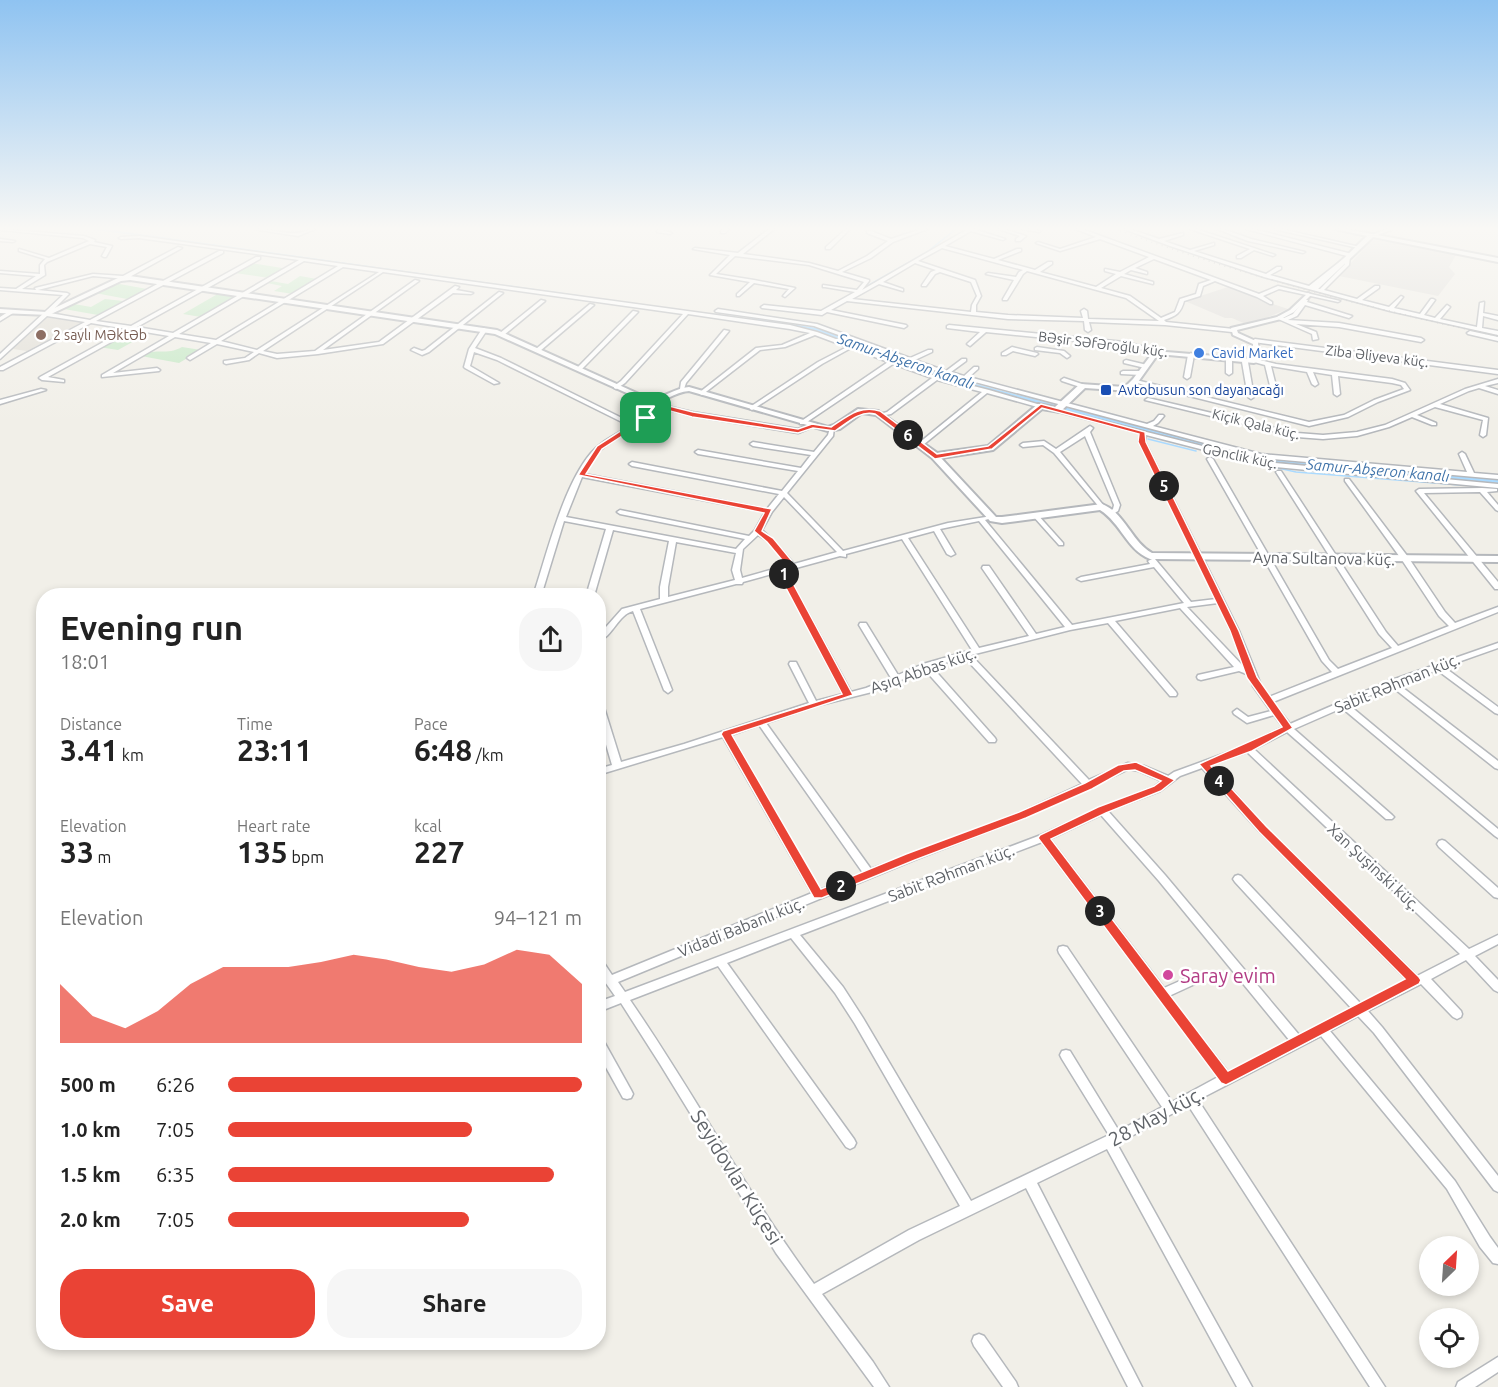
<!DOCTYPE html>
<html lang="en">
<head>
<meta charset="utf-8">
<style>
  body { margin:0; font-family:Ubuntu,sans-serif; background:#f6f6f6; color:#222; height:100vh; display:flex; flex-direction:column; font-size:22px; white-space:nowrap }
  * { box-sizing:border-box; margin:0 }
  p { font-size:20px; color:#767676 }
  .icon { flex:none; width:33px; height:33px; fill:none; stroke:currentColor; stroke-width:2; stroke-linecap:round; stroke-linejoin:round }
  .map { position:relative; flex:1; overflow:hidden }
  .panel { position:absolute; left:36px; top:588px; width:570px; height:762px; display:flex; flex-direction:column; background:#fff; border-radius:24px; box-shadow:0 3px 9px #0003 }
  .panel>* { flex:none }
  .needle { width:39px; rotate:25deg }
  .buttons { position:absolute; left:1419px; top:1236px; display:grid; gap:12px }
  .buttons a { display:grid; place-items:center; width:60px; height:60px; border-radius:50%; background:#fff; box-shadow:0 3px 9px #0003; font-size:30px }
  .pin { position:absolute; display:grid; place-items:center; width:51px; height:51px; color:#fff; margin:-26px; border-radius:12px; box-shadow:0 3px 9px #0006 }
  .km { position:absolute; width:30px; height:30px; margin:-15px; border-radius:50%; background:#222; color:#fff; font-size:16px; line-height:30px; text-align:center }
  .round { display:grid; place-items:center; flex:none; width:63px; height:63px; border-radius:24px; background:#f6f6f6 }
  .head { display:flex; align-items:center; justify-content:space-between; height:102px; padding:0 24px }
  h1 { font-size:33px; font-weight:700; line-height:45px }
  .stats { display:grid; grid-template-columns:repeat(3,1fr); gap:9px; height:102px; padding:6px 24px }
  .stats div { display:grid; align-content:center }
  .stats b { font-size:30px; font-weight:700 }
  .stats small { font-size:16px; font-weight:400 }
  .stats p { font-size:16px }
  .chart { height:168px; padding:12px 24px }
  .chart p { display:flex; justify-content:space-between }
  .chart svg { width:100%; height:108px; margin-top:6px; fill:#ea4335; opacity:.7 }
  .button { display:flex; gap:12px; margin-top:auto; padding:12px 24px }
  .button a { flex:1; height:69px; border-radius:24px; background:#ea4335; color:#fff; font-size:24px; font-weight:700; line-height:69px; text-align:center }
  .button a+a { background:#f6f6f6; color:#222 }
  ul { padding:0 24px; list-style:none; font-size:20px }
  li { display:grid; grid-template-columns:96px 72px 1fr; align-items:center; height:45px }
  li i { height:15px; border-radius:8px; background:#ea4335 }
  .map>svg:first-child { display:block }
</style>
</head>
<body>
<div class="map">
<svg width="1498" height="1387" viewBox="0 0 1498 1387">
  <rect width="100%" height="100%" fill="#f1efe8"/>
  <g fill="#e0deda">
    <path d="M1373 239 1456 255 1449 267 1455 274 1438 296 1339 276Z"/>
    <path d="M1228 287 1270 303 1288 309 1248 325 1232 318H1225L1185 301Z"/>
  </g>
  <path fill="#e1ded6" d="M44 317 82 322 27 351 13 349Z"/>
  <g fill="#c5e8c5">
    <path d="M251 263 282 268 284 269 269 278 235 273Z"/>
    <path d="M300 276 317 279 293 294 274 291 282 286 267 283 271 281 288 284Z"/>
    <path d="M114 283 147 289 127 299 95 293Z"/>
    <path d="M221 292 239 295 201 317 183 314Z"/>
    <path d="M105 299 123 301 98 315 64 309 74 304 91 307Z"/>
    <path d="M127 332 145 335 118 350 99 347Z"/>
    <path d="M182 347 201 350 179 363 141 356C157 347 166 356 182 347Z"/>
  </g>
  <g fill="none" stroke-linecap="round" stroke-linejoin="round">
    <g stroke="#aadaff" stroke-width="1.5">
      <path d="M862 289 927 252 956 229"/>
      <path d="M1148 439 1196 451"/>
      <path d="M1205 452 1296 472 1460 485"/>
    </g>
    <g fill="#aadaff" fill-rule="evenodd">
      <path d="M94 229H104L613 300 615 301 613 302 96 230Z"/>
      <path d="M753 318 817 328 949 377 1260 458 1498 479V483L1260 462 945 379 814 330 751 321V319Z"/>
    </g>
    <defs>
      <g id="minor">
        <path d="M0 229 84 236 95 240 94 242 112 246 106 257H104L102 256 107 247 90 244 47 262 44 265 45 275 22 289 36 290 35 288 93 274 123 276 178 247 182 248 126 279 93 276 38 290 67 293 69 294 50 313 90 320 219 251H223V253L96 321 131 326 256 257H260V259L137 327 173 333 299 260 139 238 121 239 119 238 121 237 139 236 790 325 817 332 938 377 989 390 1044 406 1041 408 987 393 923 445H919V443L982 392 937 380 891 414 880 416V414L887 412 932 378 893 364 804 424H800V422L888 362 851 348 822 364 752 410 750 409V407L818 362 847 347 815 335 785 347 760 350 702 395 700 394V392L756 348 782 345 810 333 790 329 688 314 625 383 616 389 614 388V386L621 381 683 314 383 272 263 351 277 354 315 351 415 280 419 281 323 350 379 342 455 286 459 287 456 290 473 293 471 294 453 293 383 344 318 354 277 358 259 353 249 360 226 364 224 363V361L245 358 254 352 217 344 190 360 187 358 188 357 211 343 175 337 113 373 157 368 160 370 159 371 102 377V375L169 336 133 330 48 377 64 380V382L42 380 39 378 40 377 127 329 91 323 3 370H0V367L85 322 47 316 0 359V354L63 295 0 290V288L16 289 36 276 0 273V271L40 274V265L45 259 19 251V249L49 258 89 241 83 238 0 230ZM304 261 338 266 216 340 179 334ZM343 267 379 272 257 350 221 341Z"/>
        <path d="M257 229C270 229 284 234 296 233 303 233 308 229 315 229L298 236 259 230Z"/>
        <path d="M659 229H663L662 230 672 233 670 234 657 232Z"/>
        <path d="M724 229H729L725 233H721V231Z"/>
        <path d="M769 229H774L743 254 809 263 838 271 867 256 888 241 867 233V231H871L891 239 921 229H927L893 242 871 258 842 272 869 280V281L862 290 968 229H974L1005 239 1003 240 971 231 945 246 994 259 1017 249H1021V251L998 260 1035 270 1048 262H1052V264L1040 272 1096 287 1116 274 1105 271V269L1120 272 1149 257 1100 239 1060 251 1036 243 1038 242 1060 249 1096 237 1076 229H1082L1259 294 1278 286 1340 301 1338 302 1279 289 1263 296 1272 302V304H1270L1257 297 1215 281 1203 286 1200 296 1184 301C1181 313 1176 316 1164 320L1166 322 1234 329 1235 330 1232 332 1165 325 1089 322 1091 330 1088 332 1085 330 1084 321 1008 319 847 301 831 310 906 325 907 326 904 328 827 312 822 315 762 308 761 307 764 305 821 311 855 292 825 287H823V285L857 290 864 282 809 265 735 256 716 274 754 280 795 288 785 297 783 296 789 289 754 283 739 296H737V294L750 282 710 275 730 255 693 249 695 248 738 253ZM942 248 1023 270 1019 272 1016 277 988 273 986 274 1014 280 1003 299V300H1007L1023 274 1027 271 1126 298 1159 321 1088 319 1087 311 1084 309 1081 311 1083 318 1008 315 976 312V305L981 296 975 280 918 261ZM1154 259 1211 280 1199 284 1196 294 1180 299 1175 312 1161 318 1130 296 1101 288 1121 276 1153 284V282L1124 274 1131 270 1147 274V272L1135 268ZM915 263 936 270 931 272 922 285V286H926L935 274 940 272 971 282 977 296 972 305 971 312 852 299 879 284 903 291V289L883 282Z"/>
        <path d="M846 229H850L830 249H826V247Z"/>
        <path d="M998 229H1004L1026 236 1020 241H1016V239L1020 236Z"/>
        <path d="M1022 229H1033L1041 231 1039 232Z"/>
        <path d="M1124 229H1130L1159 239 1183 233V235L1164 241 1190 250 1214 243V245L1194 251 1266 274 1277 267H1281V269L1270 275 1309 286 1347 256 1246 229H1253L1352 254V256H1350L1349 265 1324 290 1357 299 1375 286H1379V288L1362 300 1389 307 1401 296 1403 297 1394 308 1420 314 1431 299H1433L1435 300 1424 315 1435 318 1447 305 1450 307 1440 319 1477 327 1480 303 1484 302 1483 313 1498 316V320L1483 316 1482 328 1498 331V335L1390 311 1264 277 1170 246ZM1345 262V264L1320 289 1314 288Z"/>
        <path d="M1190 229H1196L1275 255 1273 256 1254 250 1241 258H1237V256L1250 249Z"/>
        <path d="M1217 229H1223L1251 239 1305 252 1303 253 1248 241Z"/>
        <path d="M1274 229H1281L1360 247 1358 248Z"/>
        <path d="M1387 229H1393L1373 237 1369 236Z"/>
        <path d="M0 239 15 241 13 242 0 241Z"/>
        <path d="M499 292 503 293 429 352 422 355 411 350 414 348 422 351 425 350Z"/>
        <path d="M541 300 545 301 504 335H500V333Z"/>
        <path d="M1304 300H1308L1307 302 1352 316 1349 318 1305 305 1297 316 1288 320 1339 323 1421 338 1424 340 1421 342 1339 327 1296 324 1316 332 1318 339 1313 340 1312 334 1276 318 1279 316 1284 318 1293 314Z"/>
        <path d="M590 304 594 305 540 351H536V349Z"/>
        <path d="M718 309 817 324 910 358 928 350H932V352L915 360 946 371 962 359H966V361L951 372 964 376 974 367H978V369L969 377 1147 424 1154 421 1159 415H1163L1164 416 1158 423 1153 426 1261 454 1467 472 1459 454 1462 452 1465 454 1474 473 1498 475V479L1261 458 945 374 814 326 716 312 715 311Z"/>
        <path d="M11 310 14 312 13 313 0 321V317Z"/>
        <path d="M633 311 638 312 581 370H577V368Z"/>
        <path d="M949 325 1125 342 1162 351 1159 353 1125 346 986 332 970 346 967 344 968 343 980 332 947 328V326Z"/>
        <path d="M484 328 487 330 475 348 501 358 634 424C643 418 651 412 653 401L656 399 659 401 658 404 692 412 798 429 812 424 815 426 798 433 692 416 658 407C643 429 615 435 597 453 592 459 588 467 584 474L767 509 779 494 632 466 629 464 632 462 782 491 798 471 698 454 695 452 698 450 801 468 811 455 753 446 750 444 753 442 814 452 828 435 830 428H834L833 436 787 493 843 551 948 523 992 516V518L985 520 1072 625 1184 603 1154 567 1081 581 1077 579 1081 577 1150 564 1148 561 1152 559H1155L1191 602 1216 599 1139 442 1140 433 1055 411V409L1266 462 1498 484V488L1266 466 1146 435 1145 442 1239 631 1261 685 1269 697 1332 672 1322 661 1207 459 1208 458 1210 457 1213 459 1329 660 1338 669 1392 648 1379 634 1276 472 1277 471H1281L1386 632 1398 646 1449 626 1439 616 1402 560 1345 481V479H1349L1408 557 1445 612 1455 623 1498 607V612L1273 702 1290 724 1389 681 1498 643V648L1444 667 1498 707V714L1495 713 1437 670 1398 684 1498 761V769L1495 768 1391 686 1349 705 1498 829V838L1495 836 1342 708 1294 729 1392 815 1394 817 1392 819H1386L1287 732 1254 749 1469 949 1498 935V944L1475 956 1498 980V992L1494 990 1466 960 1431 979 1461 1011 1462 1014 1461 1017 1457 1019 1453 1017 1421 984 1368 1011 1382 1027 1498 1176V1192L1494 1190 1374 1033 1358 1016 1330 1031 1455 1181 1490 1237 1498 1248V1264L1493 1263 1480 1247 1447 1189 1321 1036 1198 1100 1385 1387H1370L1188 1105 1117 1144 1252 1387H1237L1107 1149 1037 1183 1142 1387H1128L1026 1188 919 1240 822 1294 873 1362 889 1387H874L776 1253 660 1064 621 1003 598 1012V1002L615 996 598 972V959L602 960 612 975 812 893 723 737 598 775V769L612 765 598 717V698L602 701 621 762 684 744 809 703 789 664 790 662H796L816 701 843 694 779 572 743 582 742 584H736L640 609 672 690 668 693 664 690 633 611C618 615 613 636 598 642V636L622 609 660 599V587L669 541 613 530 594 596H586L606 529 564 521 541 596H533C547 554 563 486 591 453 601 441 617 434 630 426L497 360 474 352 470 366 499 383 494 384 465 368 464 367 469 349 482 329ZM582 477 765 512 755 530 749 536 620 510 617 512 620 514 745 539 736 549 566 517ZM784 497 837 552 794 564 772 539 762 530 772 512ZM979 521 1065 627 1036 634 989 566H983L982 568 1029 636 979 648 908 538 934 531 947 554 951 556 955 554 940 529ZM758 535 768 541 788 565 742 578 740 570 743 549ZM902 539 972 650 923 664 898 675 866 623H860L859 625 891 678 866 688 851 692 785 571 840 556 846 557V554ZM676 542 736 553 732 570 735 580 668 597V587ZM1218 603 1231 631 1246 668 1243 666 1187 607ZM1180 608 1234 667 1198 675 1197 677 1198 679 1201 680 1239 671 1249 675 1253 686 1271 711 1248 717 1237 709 1233 712 1234 714 1247 723 1274 715 1283 727 1245 746 1174 772 1168 776 1144 766 1128 763 1089 780 971 655 1070 630 1108 623 1170 696H1176L1177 694 1176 692 1115 621ZM964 657 1082 784 1019 813 871 869 766 723 816 706 872 692 895 682H900L901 680 925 670 989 742H995L996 740 995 738 932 667ZM759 725 863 873 820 890 731 735ZM1247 752 1460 954 1417 976 1265 827 1210 765ZM1202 768 1259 831 1407 980 1361 1004 1241 876 1238 875 1235 876 1233 879 1235 882 1352 1009 1300 1036 1165 875 1108 811 1160 791 1180 776ZM1129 769 1139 771 1162 781 1154 787 1099 808 1041 835 625 992 618 982 914 860 1025 817 1087 789 1092 788 1093 786ZM1101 815 1159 881 1290 1041 1228 1072 1169 996 1195 984 1196 981 1195 978 1191 976 1164 988 1050 839ZM1042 842 1218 1077 1172 1102 1067 947 1063 946 1059 947 1058 950 1059 953 1162 1107 1119 1131 1070 1051 1066 1050 1062 1051 1060 1055 1062 1059 1109 1135 971 1201 863 1018 843 987 800 935ZM791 938 835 993 855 1024 960 1206 909 1230 814 1284C747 1193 694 1093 630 1000L718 966 846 1147 850 1149 854 1147 856 1143 854 1139 727 963Z"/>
        <path d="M724 330 729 331 686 383 684 389H680L681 382Z"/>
        <path d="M1470 331 1498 337V341L1468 334 1467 333Z"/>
        <path d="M1255 339 1498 370V374L1253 342 1252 341Z"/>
        <path d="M1012 347 1037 353 1038 354 1035 356 1013 351 1006 355H1002V353Z"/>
        <path d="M1037 347 1064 351 1070 356 1067 358 1060 353 1035 350V348Z"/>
        <path d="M1191 353 1194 355 1190 377 1187 379 1184 377 1188 355Z"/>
        <path d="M1229 358 1232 360V373L1229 375 1226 373V360Z"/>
        <path d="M1256 359 1276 364 1392 379 1405 383 1410 390 1378 402 1348 417 1309 426 1133 382 1136 380 1309 422 1344 415 1374 400 1404 389 1401 385 1392 383 1338 376 1340 394 1337 396 1334 394 1332 375 1313 372 1318 384 1315 386 1312 384 1307 372 1271 366 1278 394 1275 396 1272 394 1265 365 1254 362V360Z"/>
        <path d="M1126 360 1147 365 1148 366 1145 368 1124 363V361Z"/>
        <path d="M1245 360 1248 362 1254 397 1251 399 1248 397 1242 362Z"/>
        <path d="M1123 371H1141L1144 373 1141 375 1121 374V372Z"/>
        <path d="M1064 378 1085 385 1086 386 1083 388 1062 381 1061 380Z"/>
        <path d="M1498 379V383L1485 386 1498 390V394L1479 388 1469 391 1440 404 1488 418 1486 435 1483 437 1480 435 1483 420 1435 407 1417 415 1436 423V425H1432L1412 417 1389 427 1357 436 1323 439 1297 437 1145 400 1148 398 1297 433 1323 435 1357 432 1385 425 1465 389Z"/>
        <path d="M41 389 46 390 0 404V400Z"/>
        <path d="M1090 426 1093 428 1090 432 1120 505 1118 511 1113 514H1109L1108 513 1113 509 1114 505 1085 436 1060 452 1104 506V508H1100L1054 453 1043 445 1023 447 1020 445 1023 443 1044 441 1056 449Z"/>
        <path d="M1482 488 1497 489V491L1487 492 1498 505V511L1496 510 1480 492 1424 493 1498 582V589H1495L1416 491 1419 489Z"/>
        <path d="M1035 513 1037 514 1063 543V545H1059L1033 516V514Z"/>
        <path d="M1442 840 1445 841 1498 888V898L1494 897 1439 847 1437 844 1439 841Z"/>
        <path d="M598 1036 602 1038 631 1090 633 1094 631 1098 627 1099 623 1098 598 1053Z"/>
        <path d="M979 1334 984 1336 1016 1382 1018 1387H1003L974 1346 972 1341 974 1336Z"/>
        <path d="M1498 1357V1372L1475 1387H1456L1458 1382Z"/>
      </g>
      <g id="tertiary">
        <path d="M1335 229H1346L1498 258V262L1373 237 1318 289H1314V287L1367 236Z"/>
        <path d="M130 276 497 330 650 399C664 398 675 388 689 387L828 427 834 425 858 409 878 411 937 453 988 446 1038 404 1055 407 1080 384 1125 387 1133 379 1154 351 1253 359V344L1233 335 1231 328 1277 317 1290 310 1308 293 1311 295 1294 312 1281 319 1237 330 1238 333 1258 342 1259 361 1254 363 1158 354 1138 382 1130 391 1085 388 1060 412 1042 409 993 450 941 458 996 517H1002L1102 504C1125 513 1131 541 1152 553L1498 556V562L1150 559C1127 550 1121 523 1100 510L1002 523 990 521 932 458 876 415 862 413 840 429 828 431 689 391C674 392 664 403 649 403L495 334 130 280 121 281 49 315 0 313V309L46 312 118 278Z"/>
      </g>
    </defs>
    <use href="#minor" stroke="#b5b8bc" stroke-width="3"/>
    <use href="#tertiary" stroke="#b5b8bc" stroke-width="4"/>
    <use href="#minor" fill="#fff" fill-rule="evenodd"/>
    <use href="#tertiary" fill="#fff" fill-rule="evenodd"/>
    <path stroke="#b6b7b8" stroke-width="1.5" stroke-dasharray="1 4.5" stroke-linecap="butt" d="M1115 229C1240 275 1368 308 1498 336"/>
  </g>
  <linearGradient id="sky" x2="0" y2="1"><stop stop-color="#8fc3f1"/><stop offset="0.54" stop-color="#f9f8f5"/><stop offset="1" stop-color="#f9f8f5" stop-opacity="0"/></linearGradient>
  <rect width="1498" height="423" fill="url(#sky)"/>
  <path fill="#ea4335" stroke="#fff" stroke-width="1.5" fill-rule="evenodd" d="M657 403 693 412 798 429 812 424 831 427C848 416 860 405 880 411L937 454 988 446 1041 404 1145 432 1146 442 1239 631 1257 677 1293 728 1252 751 1211 766 1266 826 1419 977 1421 980 1419 984 1230 1083 1226 1085 1221 1083 1038 838 1040 835 1098 807 1154 786 1161 781 1135 770 1124 771 1092 789 1026 818 915 860 822 898H814L721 734 723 731 842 694 777 571 787 566 767 542 754 531 764 513 578 475 597 446 644 416ZM659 408 692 417 798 433 813 428 835 431C847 423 860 410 875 414L935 459 992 449 1042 408 1139 434 1138 442 1230 631 1247 678 1282 727 1199 764 1259 832 1405 979 1228 1071 1051 839 1106 813 1161 791 1175 780 1136 762 1118 765 1085 783 1019 812 906 854 821 889 732 735 853 695 787 572 797 567 773 538 762 531 772 509 586 474 602 449 649 419Z"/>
  <circle fill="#8d6e63" stroke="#fff" stroke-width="2" cx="41" cy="335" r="6"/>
  <circle fill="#3f7fe0" stroke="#fff" stroke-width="2" cx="1199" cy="353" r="6"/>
  <rect fill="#1a4fb4" stroke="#fff" stroke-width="2" x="1100" y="384" width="12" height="12" rx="3"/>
  <circle fill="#d1479c" stroke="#fff" stroke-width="2" cx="1168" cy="975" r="6"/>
  <g text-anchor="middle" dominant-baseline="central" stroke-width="5" stroke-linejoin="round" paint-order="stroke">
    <g font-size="14" fill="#785e54" stroke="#fff" text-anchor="start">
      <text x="53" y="335">2 saylı Məktəb</text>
    </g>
    <g font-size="14" fill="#5f6368" stroke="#fff">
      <text transform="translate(1103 344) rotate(7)">Bəşir Səfəroğlu küç.</text>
      <text transform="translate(1377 356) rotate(7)">Ziba Əliyeva küç.</text>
      <text transform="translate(1256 424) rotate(14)">Kiçik Qala küç.</text>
      <text transform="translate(1240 456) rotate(12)">Gənclik küç.</text>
    </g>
    <g font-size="14" fill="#366cbe" stroke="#fff" text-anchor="start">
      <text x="1211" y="353">Cavid Market</text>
    </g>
    <g font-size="14" fill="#164399" stroke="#fff" text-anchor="start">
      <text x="1118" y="390">Avtobusun son dayanacağı</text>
    </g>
    <g font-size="15" font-style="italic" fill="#4174aa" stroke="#fff">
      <text transform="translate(906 361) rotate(19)">Samur-Abşeron kanalı</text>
      <text transform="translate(1378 470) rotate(5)">Samur-Abşeron kanalı</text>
    </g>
    <g font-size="16" fill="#5f6368" stroke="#fff">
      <text transform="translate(1324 558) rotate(1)">Ayna Sultanova küç.</text>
      <text transform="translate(923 670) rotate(-19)">Aşıq Abbas küç.</text>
      <text transform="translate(1397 683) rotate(-22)">Sabit Rəhman küç.</text>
      <text transform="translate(1374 867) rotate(43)">Xan Şuşinski küç.</text>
      <text transform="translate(951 873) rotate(-21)">Sabit Rəhman küç.</text>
      <text transform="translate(741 927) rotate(-22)">Vidadi Babanlı küç.</text>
    </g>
    <g font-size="20" fill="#b23c85" stroke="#fff" text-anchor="start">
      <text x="1180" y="975">Saray evim</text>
    </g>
    <g font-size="20" fill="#5f6368" stroke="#fff">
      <text transform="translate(1156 1116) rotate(-28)">28 May küç.</text>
      <text transform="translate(737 1177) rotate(58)">Seyidovlar Küçesi</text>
    </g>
  </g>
</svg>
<div class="buttons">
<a><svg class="needle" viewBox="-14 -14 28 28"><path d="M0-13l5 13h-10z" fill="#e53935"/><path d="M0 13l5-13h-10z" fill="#767676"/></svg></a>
<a><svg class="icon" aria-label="locate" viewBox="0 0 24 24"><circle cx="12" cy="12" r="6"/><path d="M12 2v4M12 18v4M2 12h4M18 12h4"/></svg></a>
</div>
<div class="pin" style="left:646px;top:418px;background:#1e9e55"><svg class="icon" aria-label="arrive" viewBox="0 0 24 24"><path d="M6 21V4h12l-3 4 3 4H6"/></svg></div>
<b class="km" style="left:784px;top:574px">1</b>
<b class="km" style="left:841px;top:886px">2</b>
<b class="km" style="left:1100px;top:911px">3</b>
<b class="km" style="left:1219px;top:781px">4</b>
<b class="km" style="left:1164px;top:486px">5</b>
<b class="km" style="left:908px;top:435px">6</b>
<section class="panel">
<div class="head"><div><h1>Evening run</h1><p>18:01</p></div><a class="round"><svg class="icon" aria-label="share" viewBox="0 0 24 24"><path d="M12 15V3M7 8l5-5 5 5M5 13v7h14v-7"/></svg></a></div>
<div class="stats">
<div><p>Distance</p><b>3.41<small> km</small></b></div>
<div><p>Time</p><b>23:11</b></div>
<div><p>Pace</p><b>6:48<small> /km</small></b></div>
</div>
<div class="stats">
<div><p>Elevation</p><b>33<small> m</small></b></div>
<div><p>Heart rate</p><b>135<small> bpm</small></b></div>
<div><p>kcal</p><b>227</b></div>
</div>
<div class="chart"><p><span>Elevation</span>94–121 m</p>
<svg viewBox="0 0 160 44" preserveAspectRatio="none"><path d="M0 44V20L10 33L20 38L30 31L40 20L50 13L60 13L70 13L80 11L90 8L100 10L110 13L120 15L130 12L140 6L150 8L160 20V44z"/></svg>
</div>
<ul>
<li><b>500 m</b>6:26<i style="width:100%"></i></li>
<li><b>1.0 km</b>7:05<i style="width:69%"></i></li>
<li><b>1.5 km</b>6:35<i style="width:92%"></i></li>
<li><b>2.0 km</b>7:05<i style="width:68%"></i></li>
</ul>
<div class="button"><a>Save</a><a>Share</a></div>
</section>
</div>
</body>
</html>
